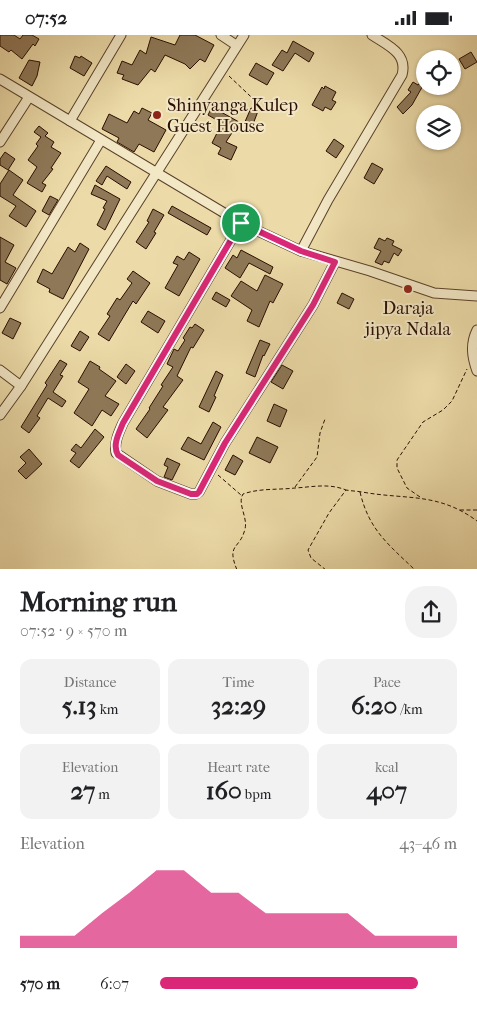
<!DOCTYPE html>
<html lang="en">
<head>
<meta charset="utf-8">
<style>
  body { margin:0; font-family:"IM FELL French Canon",serif; background:#f2f2f2; color:#202124; height:100vh; display:flex; flex-direction:column; font-size:19px; white-space:nowrap }
  * { box-sizing:border-box; margin:0 }
  p { font-size:16px; color:#757577 }
  .icon { flex:none; width:28px; height:28px; fill:none; stroke:currentColor; stroke-width:2; stroke-linecap:round; stroke-linejoin:round }
  .map { position:relative; height:534px; overflow:hidden }
  .panel { display:flex; flex-direction:column; background:#fff; flex:1 }
  .panel>* { flex:none }
  .buttons { position:absolute; left:416px; top:15px; display:grid; gap:10px }
  .buttons a { display:grid; place-items:center; width:45px; height:45px; border-radius:50%; background:#fff; box-shadow:0 1px 4px #0004; font-size:25px }
  .pin { position:absolute; display:grid; place-items:center; width:42px; height:42px; color:#fff; margin:-21px; border:2px solid #fff; border-radius:50%; box-shadow:0 1px 5px #0007 }
  .round { display:grid; place-items:center; flex:none; width:52px; height:52px; border-radius:20px; background:#f2f2f2 }
  .head { display:flex; align-items:center; justify-content:space-between; height:85px; padding:0 20px }
  h1 { font-size:28px; font-weight:700; line-height:38px }
  .stats { display:grid; grid-template-columns:repeat(3,1fr); gap:8px; height:85px; padding:5px 20px }
  .stats div { display:grid; align-content:center; border-radius:12px; background:#f2f2f2; text-align:center }
  .stats b { font-size:25px; font-weight:700 }
  .stats small { font-size:14px; font-weight:400 }
  .stats p { font-size:14px }
  .chart { height:140px; padding:10px 20px }
  .chart p { display:flex; justify-content:space-between }
  .chart svg { width:100%; height:90px; margin-top:5px; fill:#db2777; opacity:.7 }
  ul { padding:0 20px; list-style:none; font-size:16px }
  li { display:grid; grid-template-columns:80px 60px 1fr; align-items:center; height:38px }
  li i { height:12px; border-radius:6px; background:#db2777 }
  .status { display:flex; justify-content:space-between; align-items:center; height:35px; padding:0 25px; background:#fff; direction:ltr }
  .status svg { height:14px; fill:currentColor }
  .map>svg:first-child { display:block }
</style>
</head>
<body>
<div class="status"><b>07:52</b><svg viewBox="0 0 49 12"><path d="M0 12V9h3v3zM5 12V6h3v6zM10 12V3h3v9zM15 12V0h3v12zM26 1h20v11H26zM47 4h2v5h-2z"/></svg></div>
<div class="map">
<svg width="477" height="535" viewBox="0 0 477 535">
  <rect width="100%" height="100%" fill="#ecdba8"/>
  <filter id="stains"><feTurbulence type="fractalNoise" baseFrequency=".004" numOctaves="4"/><feColorMatrix values="0 0 0 0 .2 0 0 0 0 .09 0 0 0 0 .02 0 0 0 .5 -.17"/></filter>
  <radialGradient id="worn" r=".72"><stop offset=".6" stop-color="#630" stop-opacity="0"/><stop offset="1" stop-color="#630" stop-opacity=".3"/></radialGradient>
  <g fill="#8e7857" stroke="#290d00">
    <path d="M0 0H14L20 4 23 0H32L39 4 35 11 33 9 22 24 11 15 9 17 0 11Z"/>
    <path d="M180 0H195L214 10 205 27 200 24 190 34 185 29 165 20 155 37 151 34 138 50 122 44 124 40 117 38 122 26 132 30 140 15 146 19 151 2 175 10Z"/>
    <path d="M293 6 314 18 309 27 295 18 283 36 272 30 282 15 287 18Z"/>
    <path d="M471 17 477 27 465 34 459 24Z"/>
    <path d="M75 21 80 23 81 21 92 28 84 41 70 33Z"/>
    <path d="M29 25 40 27 37 41 32 51 19 43Z"/>
    <path d="M256 28 274 38 267 50 249 40Z"/>
    <path d="M424 43 425 47 412 70 403 79 397 72 411 57 408 55 413 47 418 50Z"/>
    <path d="M325 51 336 57 332 65 336 67 331 75 325 72 323 76 312 70 322 52 324 54Z"/>
    <path d="M212 72 239 87 226 107 237 112 231 125 218 119 221 113 212 108 222 88 208 80Z"/>
    <path d="M142 73 152 78 148 85 166 95 154 117 139 109 134 117 117 107 119 103 102 94 109 79 127 88 134 76 139 79Z"/>
    <path d="M251 73 258 76 252 92 244 89Z"/>
    <path d="M39 91 48 98 45 101 54 107 51 112 61 118 51 133 53 134 42 148 46 150 42 157 27 148 37 132 28 125 38 111 36 109 41 102 34 97Z"/>
    <path d="M334 104 344 111 336 123 326 116Z"/>
    <path d="M5 117 15 124 8 135 0 130V124Z"/>
    <path d="M372 128 383 134 374 149 364 143Z"/>
    <path d="M106 131 131 147 127 154 107 141 102 150 96 146Z"/>
    <path d="M9 135 23 145 13 160 36 176 26 192 9 181 16 171 0 161V149Z"/>
    <path d="M95 150 120 164 105 195 97 190 105 174 103 173 107 166 91 159Z"/>
    <path d="M50 161 58 165 49 180 42 176Z"/>
    <path d="M172 171 211 193 207 200 168 178Z"/>
    <path d="M153 174 164 180 154 197 156 198 146 214 136 207 149 187 147 186Z"/>
    <path d="M0 202 14 210 5 227 16 233 7 249 0 245Z"/>
    <path d="M379 203 385 206 387 203 394 206 392 210 402 215 398 221 394 218 389 228 384 226 382 230 375 227 381 216 374 213Z"/>
    <path d="M80 208 89 214 63 264 49 257 50 254 37 247 43 234 52 239 68 212 75 217Z"/>
    <path d="M241 215 273 232 270 239 249 228 240 243 225 233 233 220 237 223Z"/>
    <path d="M189 217 200 224 179 261 165 253 178 230 173 228 177 221 184 225Z"/>
    <path d="M133 236 150 248 136 269 133 266 109 306 98 299 110 281 107 279 117 263 120 265 132 248 127 244Z"/>
    <path d="M265 240 283 249 273 268 270 266 259 292 247 286 252 275 231 261 241 246 257 256Z"/>
    <path d="M216 257 230 265 226 272 212 264Z"/>
    <path d="M342 258 354 264 349 274 337 268Z"/>
    <path d="M148 276 165 286 158 298 141 287Z"/>
    <path d="M10 283 21 288 13 304 2 298Z"/>
    <path d="M195 289 204 295 193 313 191 312 177 341 183 345 163 372 168 375 147 403 136 394 150 374 149 373 163 351 161 350 173 332 167 329 174 314 178 316 185 305 183 303 190 292 192 293Z"/>
    <path d="M80 296 89 302 80 316 71 311Z"/>
    <path d="M260 305 270 309 264 321 263 320 255 342 246 338Z"/>
    <path d="M60 325 67 329 60 340 63 341 53 357 66 366 62 372 48 363 37 381 40 383 29 398 21 392 47 350 45 348Z"/>
    <path d="M90 326 100 332 99 334 116 346 105 361 119 369 111 381 102 375 92 391 74 378 89 354 78 347Z"/>
    <path d="M126 329 135 336 126 349 117 342Z"/>
    <path d="M282 330 293 336 283 354 271 347Z"/>
    <path d="M216 336 223 340 214 361 216 362 209 377 199 372Z"/>
    <path d="M274 369 287 375 280 392 267 386Z"/>
    <path d="M213 387 221 392 204 425 181 414 188 402 201 409Z"/>
    <path d="M95 394 104 402 79 433 70 426 76 418 71 415 76 409 81 413Z"/>
    <path d="M257 402 278 412 270 428 249 418Z"/>
    <path d="M29 414 42 429 26 444 18 436 26 428 20 422Z"/>
    <path d="M233 420 243 426 235 440 225 435Z"/>
    <path d="M167 423 180 429 172 445 164 442 168 432 164 430Z"/>
  </g>
  <g fill="none" stroke-linecap="round" stroke-linejoin="round">
    <defs>
      <g id="street">
        <path d="M221 0 236 10"/>
        <path d="M0 44 241 188 301 216 370 236 434 258 477 261"/>
        <path d="M70 86 121 0"/>
        <path d="M0 107 29 62"/>
        <path d="M241 188 123 388C119 397 114 407 116 418L157 446 191 459H196L199 457 225 408 313 270 335 227"/>
        <path d="M301 216 328 165 402 40C408 18 387 10 372 0"/>
        <path d="M0 273 101 105"/>
        <path d="M477 295C470 309 472 322 477 336"/>
        <path d="M0 335 21 351"/>
        <path d="M0 380 21 351 244 0"/>
      </g>
    </defs>
    <use href="#street" stroke="#5a402a" stroke-width="11"/>
    <g stroke="#290d00" stroke-width="1" stroke-dasharray="4 2.5" stroke-linecap="butt">
      <path d="M229 41 266 76"/>
      <path d="M218 440 241 460"/>
      <path d="M295 452 317 422 320 398 325 384"/>
      <path d="M360 457C369 495 388 509 415 535"/>
      <path d="M420 462 407 453 397 433V425L423 387 443 375 452 366 467 334"/>
      <path d="M460 475H477"/>
      <path d="M237 535C226 508 240 515 245 494 248 482 237 469 243 459 260 453 278 455 295 453 312 452 329 448 346 455"/>
      <path d="M326 535 311 523 308 515 329 478 346 455C351 456 356 456 362 457 406 465 438 457 477 486"/>
    </g>
    <use href="#street" stroke="#f3e8c6" stroke-width="9"/>
  </g>
  <g fill="none" stroke-linecap="round" stroke-linejoin="round">
    <defs>
      <path id="route" d="M241 188 301 216 335 227 313 270 225 408 199 457 197 459H191L157 446 118 420C112 410 119 398 123 388Z"/>
    </defs>
    <use href="#route" stroke="#fff" stroke-width="10"/>
    <use href="#route" stroke="#db2777" stroke-width="6"/>
  </g>
  <g fill="#8f2418" stroke="#f3e8c6" stroke-width="2">
    <circle cx="157" cy="80" r="5"/>
    <circle cx="408" cy="254" r="5"/>
  </g>
  <g text-anchor="middle" dominant-baseline="central" stroke-width="4" stroke-linejoin="round" paint-order="stroke">
    <g font-size="18" fill="#290d00" stroke="#f3e8c6" text-anchor="start">
      <text x="167" y="70">Shinyanga Kulep<tspan x="167" dy="21">Guest House</tspan></text>
      <text x="408" y="273" text-anchor="middle">Daraja<tspan x="408" dy="21">jipya Ndala</tspan></text>
    </g>
  </g>
  <rect width="100%" height="100%" filter="url(#stains)"/>
  <rect width="100%" height="100%" fill="url(#worn)"/>
</svg>
<div class="buttons">
<a><svg class="icon" aria-label="locate" viewBox="0 0 24 24"><circle cx="12" cy="12" r="6"/><path d="M12 2v4M12 18v4M2 12h4M18 12h4"/></svg></a>
<a><svg class="icon" aria-label="layers" viewBox="0 0 24 24"><path d="M12 4l9 5-9 5-9-5zM3 14l9 5 9-5"/></svg></a>
</div>
<div class="pin" style="left:241px;top:188px;background:#1e9e55"><svg class="icon" aria-label="arrive" viewBox="0 0 24 24"><path d="M6 21V4h12l-3 4 3 4H6"/></svg></div>
</div>
<section class="panel">
<div class="head"><div><h1>Morning run</h1><p>07:52 · 9 × 570 m</p></div><a class="round"><svg class="icon" aria-label="share" viewBox="0 0 24 24"><path d="M12 15V3M7 8l5-5 5 5M5 13v7h14v-7"/></svg></a></div>
<div class="stats">
<div><p>Distance</p><b>5.13<small> km</small></b></div>
<div><p>Time</p><b>32:29</b></div>
<div><p>Pace</p><b>6:20<small> /km</small></b></div>
</div>
<div class="stats">
<div><p>Elevation</p><b>27<small> m</small></b></div>
<div><p>Heart rate</p><b>160<small> bpm</small></b></div>
<div><p>kcal</p><b>407</b></div>
</div>
<div class="chart"><p><span>Elevation</span>43–46 m</p>
<svg viewBox="0 0 160 44" preserveAspectRatio="none"><path d="M0 44V38L10 38L20 38L30 27L40 17L50 6L60 6L70 17L80 17L90 27L100 27L110 27L120 27L130 38L140 38L150 38L160 38V44z"/></svg>
</div>
<ul>
<li><b>570 m</b>6:07<i style="width:87%"></i></li>
</ul>
</section>
</body>
</html>
